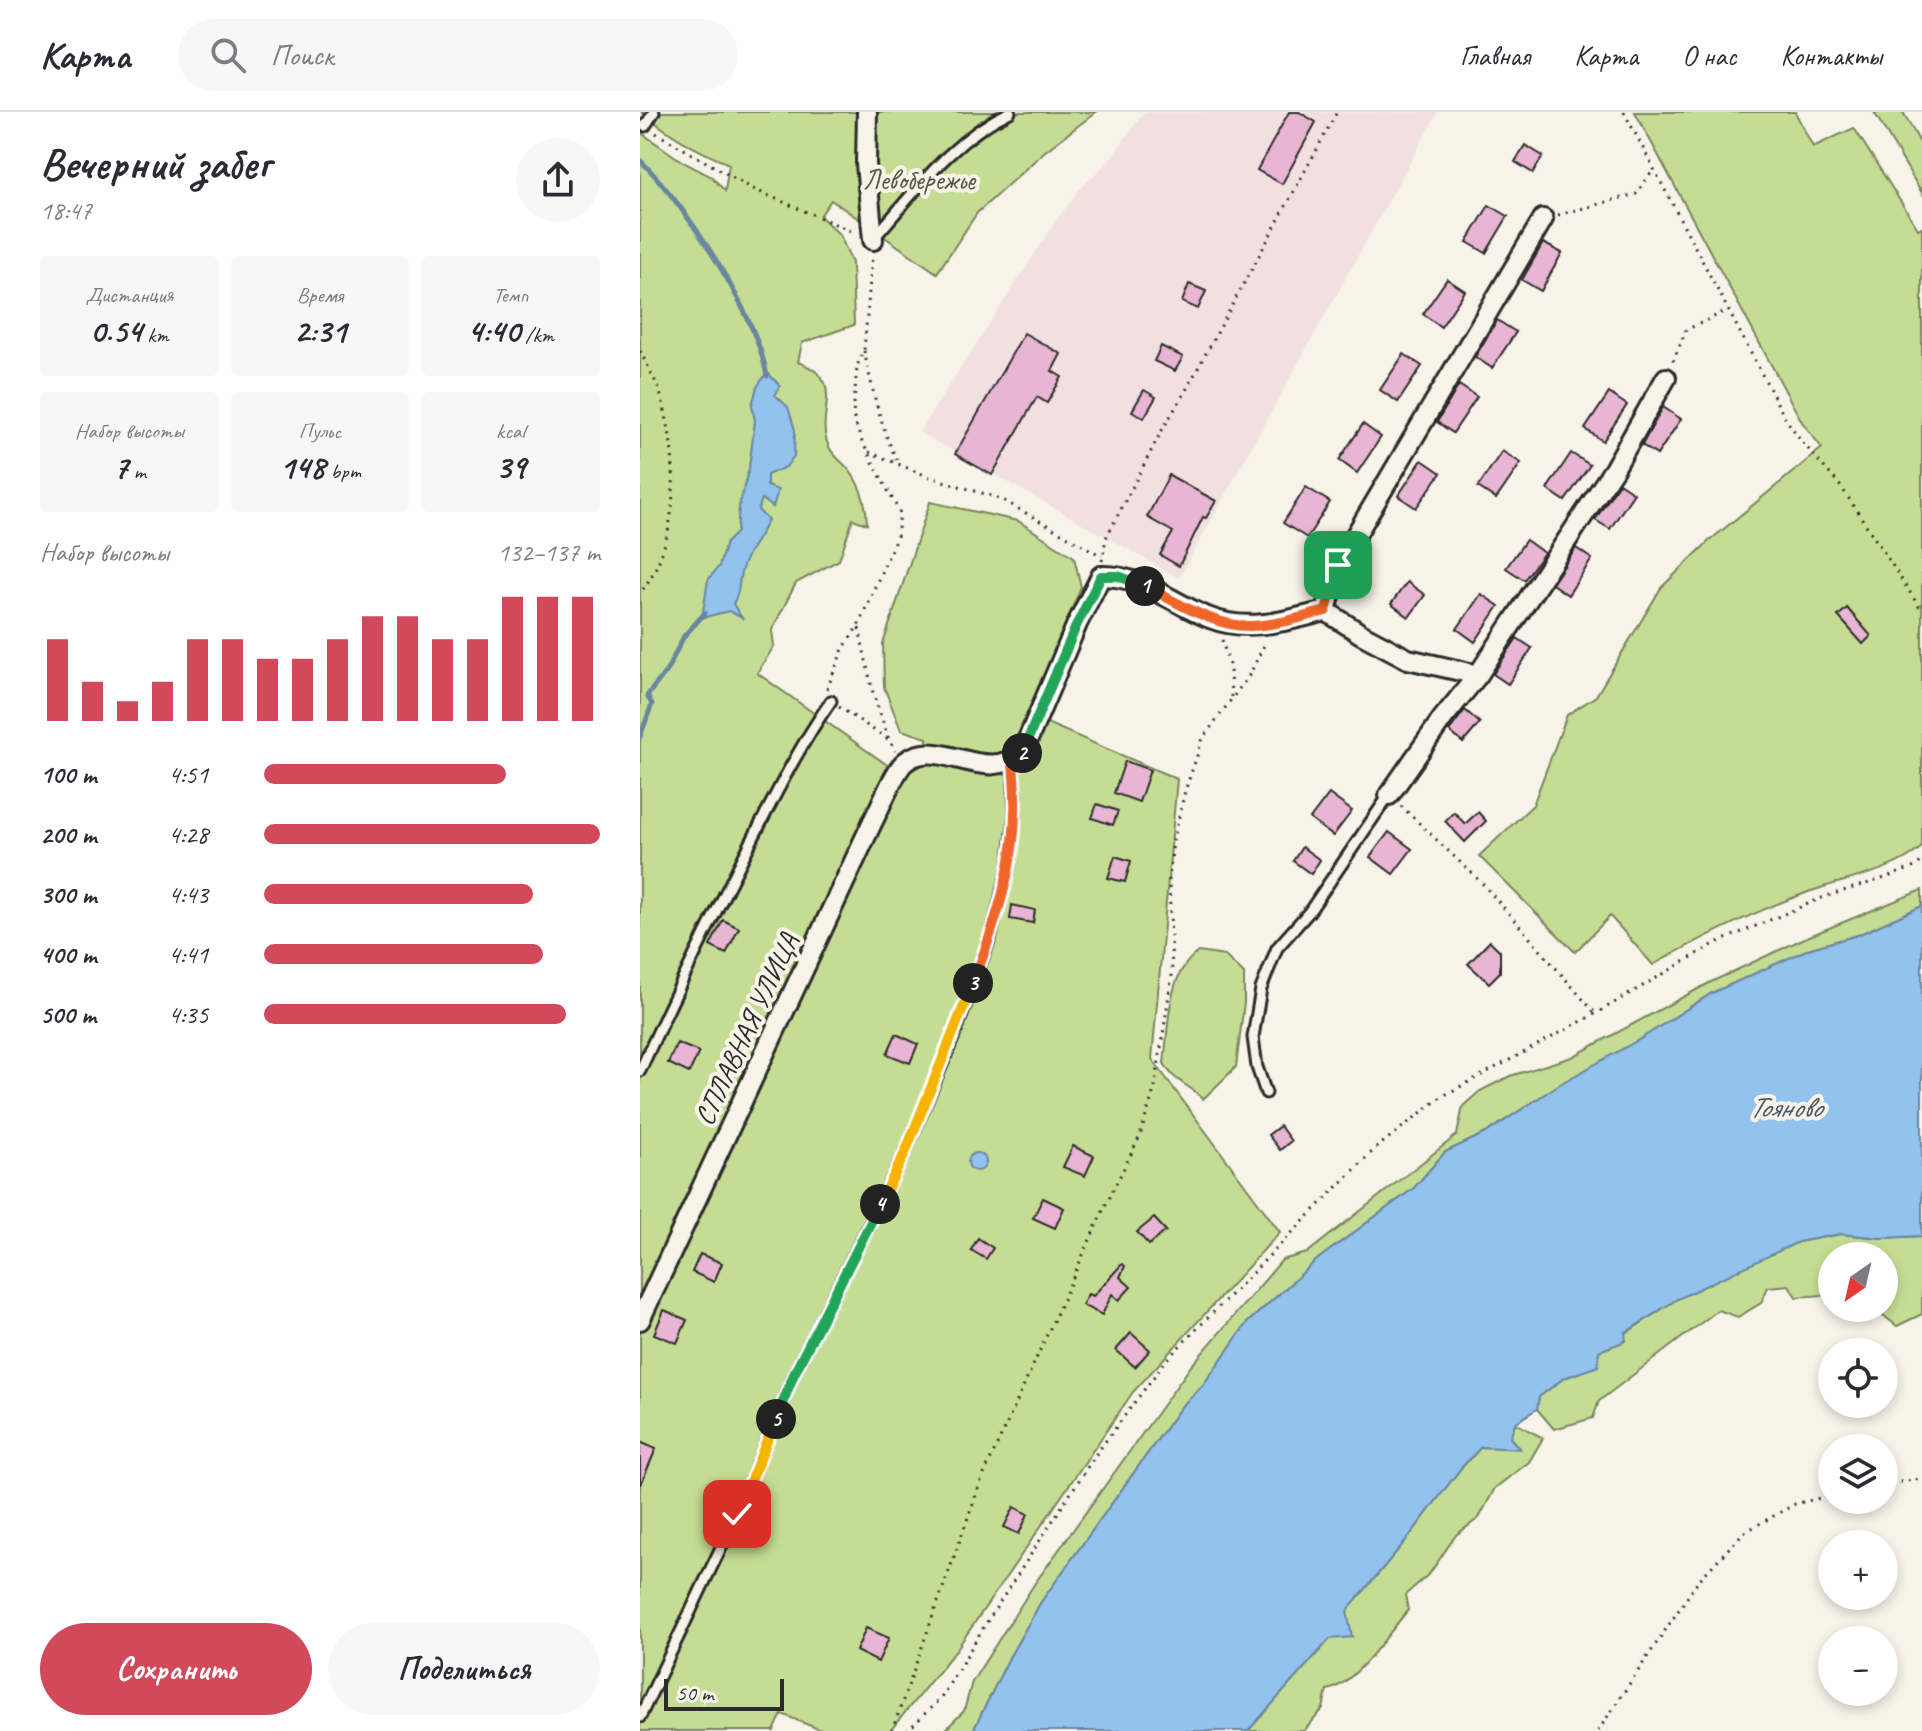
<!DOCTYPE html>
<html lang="ru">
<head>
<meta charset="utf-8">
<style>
  body { margin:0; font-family:Caveat,sans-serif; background:#f7f7f7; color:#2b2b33; height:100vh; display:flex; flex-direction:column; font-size:30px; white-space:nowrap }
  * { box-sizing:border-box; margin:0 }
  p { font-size:26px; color:#7c7c81 }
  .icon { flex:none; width:44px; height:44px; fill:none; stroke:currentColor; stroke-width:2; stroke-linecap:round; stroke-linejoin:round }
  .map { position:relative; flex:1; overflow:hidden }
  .side { display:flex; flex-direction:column; background:#fff; width:640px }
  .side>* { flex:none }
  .needle { width:52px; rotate:214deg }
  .buttons { position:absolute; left:1178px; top:1130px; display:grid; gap:16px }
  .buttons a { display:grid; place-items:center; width:80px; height:80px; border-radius:50%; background:#fff; box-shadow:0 4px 12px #0003; font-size:40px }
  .scale { position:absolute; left:24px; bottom:20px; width:120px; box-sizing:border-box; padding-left:8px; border:4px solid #2b2b2b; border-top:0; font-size:22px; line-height:28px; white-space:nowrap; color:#2b2b2b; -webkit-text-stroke:6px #f7f3e8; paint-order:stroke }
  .pin { position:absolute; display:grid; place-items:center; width:68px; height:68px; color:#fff; margin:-34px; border-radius:16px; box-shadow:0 4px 12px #0006 }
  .km { position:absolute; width:40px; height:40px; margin:-20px; border-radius:50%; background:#222; color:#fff; font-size:22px; line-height:40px; text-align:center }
  .round { display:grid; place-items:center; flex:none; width:84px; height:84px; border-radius:42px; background:#f7f7f7 }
  .overview { display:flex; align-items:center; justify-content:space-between; height:136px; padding:0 40px }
  h1 { font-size:44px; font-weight:700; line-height:60px }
  .metrics { display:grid; grid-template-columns:repeat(3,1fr); gap:12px; height:136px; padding:8px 40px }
  .metrics div { display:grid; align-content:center; border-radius:8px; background:#f7f7f7; text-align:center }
  .metrics b { font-size:34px; font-weight:700 }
  .metrics small { font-size:22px; font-weight:400 }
  .metrics p { font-size:22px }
  .chart { height:224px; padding:16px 40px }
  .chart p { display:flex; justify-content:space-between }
  .chart svg { width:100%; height:144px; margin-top:8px; stroke:#d1495b; stroke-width:6 }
  .button { display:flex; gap:16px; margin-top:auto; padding:16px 40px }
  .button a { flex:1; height:92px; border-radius:48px; background:#d1495b; color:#fff; font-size:32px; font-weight:700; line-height:92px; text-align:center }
  .button a+a { background:#f7f7f7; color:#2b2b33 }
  ul { padding:0 40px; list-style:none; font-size:26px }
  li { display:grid; grid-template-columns:128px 96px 1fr; align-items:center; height:60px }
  li i { height:20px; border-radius:10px; background:#d1495b }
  header { display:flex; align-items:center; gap:48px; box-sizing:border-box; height:112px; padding:0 40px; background:#fff; border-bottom:2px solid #e1e1e2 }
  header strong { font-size:38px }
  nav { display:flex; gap:44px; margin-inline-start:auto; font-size:28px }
  .search { width:560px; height:72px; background:#f7f7f7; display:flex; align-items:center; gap:20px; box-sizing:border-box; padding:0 28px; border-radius:44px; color:#7c7c81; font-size:30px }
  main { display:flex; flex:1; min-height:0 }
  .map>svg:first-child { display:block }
</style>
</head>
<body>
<header>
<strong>Карта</strong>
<div class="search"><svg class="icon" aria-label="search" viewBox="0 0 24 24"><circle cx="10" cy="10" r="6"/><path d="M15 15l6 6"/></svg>Поиск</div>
<nav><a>Главная</a><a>Карта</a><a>О нас</a><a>Контакты</a></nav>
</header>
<main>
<section class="side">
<div class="overview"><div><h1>Вечерний забег</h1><p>18:47</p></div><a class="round"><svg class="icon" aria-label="share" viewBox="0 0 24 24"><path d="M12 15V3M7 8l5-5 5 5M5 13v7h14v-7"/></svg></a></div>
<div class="metrics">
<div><p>Дистанция</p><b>0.54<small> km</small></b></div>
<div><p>Время</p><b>2:31</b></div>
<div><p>Темп</p><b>4:40<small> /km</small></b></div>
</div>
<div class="metrics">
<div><p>Набор высоты</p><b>7<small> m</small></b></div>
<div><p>Пульс</p><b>148<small> bpm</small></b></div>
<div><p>kcal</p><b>39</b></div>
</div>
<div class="chart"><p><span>Набор высоты</span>132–137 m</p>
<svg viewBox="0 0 160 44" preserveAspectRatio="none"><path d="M5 44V19M15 44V32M25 44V38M35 44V32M45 44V19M55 44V19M65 44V25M75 44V25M85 44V19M95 44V12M105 44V12M115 44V19M125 44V19M135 44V6M145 44V6M155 44V6"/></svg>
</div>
<ul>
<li><b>100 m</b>4:51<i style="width:72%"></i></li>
<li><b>200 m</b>4:28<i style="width:100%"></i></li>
<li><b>300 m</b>4:43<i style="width:80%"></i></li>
<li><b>400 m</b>4:41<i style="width:83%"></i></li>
<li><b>500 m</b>4:35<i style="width:90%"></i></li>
</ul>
<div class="button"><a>Сохранить</a><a>Поделиться</a></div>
</section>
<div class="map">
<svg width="1282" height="1619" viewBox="0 0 1282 1619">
  <rect width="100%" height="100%" fill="#f7f3e8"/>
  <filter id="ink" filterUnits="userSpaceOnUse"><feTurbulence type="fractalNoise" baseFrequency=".0125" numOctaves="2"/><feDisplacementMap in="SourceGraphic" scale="16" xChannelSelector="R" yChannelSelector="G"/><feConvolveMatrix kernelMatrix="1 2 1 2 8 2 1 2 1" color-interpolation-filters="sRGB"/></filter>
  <g filter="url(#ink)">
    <path fill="#f2e0e1" d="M504 0H798L539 466 279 320 418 106 439 78 468 50Z"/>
    <g fill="#c5dd93" stroke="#78845f" stroke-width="2">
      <path d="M2 0H456L404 40 337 101 297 161 191 88 180 104 200 123 212 151 214 213 162 231 158 250C210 269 173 302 189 335 193 344 204 351 210 359 221 374 227 394 227 412L213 407 199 448 156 471 132 518 134 534 117 561 260 662 288 648 287 626 261 618 244 575 243 532 290 390 378 409 434 445 441 475 388 603 537 667 512 947 640 1120 493 1280 316 1538 250 1619H183L142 1602 134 1619H0V20L43 50 72 65 85 79 89 52C57 39 29 23 2 0Z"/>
      <path d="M995 0H1155L1173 35 1214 16 1278 117 1282 115V735C1250 762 1202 767 1163 782 1111 801 1061 826 1013 853L970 804 935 840 839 744 893 693 927 603 956 584 1021 476 1068 430 1182 336 1162 310Z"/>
      <path d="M1234 0H1263L1282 34V81Z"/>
      <path d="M1282 778V794L1218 823 1171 836 1072 881 1002 926 920 972 846 1021 805 1040 774 1076 678 1147 607 1211 563 1273 541 1295 401 1490 370 1544 333 1619H304L324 1599 332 1570 395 1471 551 1254 642 1148 667 1141 817 1023 823 994 840 979 870 964 932 945 1071 870 1167 825Z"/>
      <path d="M558 840 585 844 604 862V891L596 955 563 987C548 971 533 970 524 951 529 915 526 862 558 840Z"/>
      <path d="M1201 1122 1242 1126 1282 1124V1202L1257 1214 1239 1200 1209 1199 1205 1196H1244V1144H1192V1189L1183 1183 1156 1185 1149 1173 1128 1175 1121 1191 1098 1205 1078 1198 959 1289 953 1306 914 1317 897 1297 899 1285 924 1266 958 1254V1239L985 1229V1222L1037 1187 1125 1145 1158 1130Z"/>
      <path d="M875 1311 903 1326 889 1350 855 1376 839 1406 816 1423 790 1461 765 1483 768 1498C750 1519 714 1574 687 1578L683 1597 664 1619H608L690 1527 707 1499 768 1426 821 1356 841 1335 879 1336 870 1326Z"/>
    </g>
    <g fill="#93c2ee" stroke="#6986a0" stroke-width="2">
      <path d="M127 260 140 274 135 283 148 295 155 318 154 344 146 355 127 363V374L138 378 133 395 122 387 118 398 128 408C120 426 105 441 101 461 98 474 100 480 93 492L102 506 89 499 62 506 68 468 79 454 86 431 97 420 99 394 109 356 115 309 112 293 117 275Z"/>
      <path d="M1282 794V1124L1242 1126 1201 1122 1158 1130 1037 1187 985 1221 986 1229 959 1239 958 1254 924 1266 899 1285 897 1297 875 1311 870 1326 880 1337 841 1335 821 1356 768 1426 707 1499 712 1525 690 1527 608 1619H333L370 1544 401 1490 541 1295 563 1273 607 1211 678 1147 774 1076 805 1040 846 1021 920 972 1002 926 1072 881 1171 836 1218 823Z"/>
      <circle cx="337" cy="1050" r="9"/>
    </g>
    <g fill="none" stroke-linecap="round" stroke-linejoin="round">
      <g stroke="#6986a0" stroke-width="5">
        <path d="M0 48C46 93 116 201 127 264"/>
        <path d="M0 625 12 592 7 584 27 558 44 524 65 501"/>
      </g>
    </g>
    <g fill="#e8b5d2" stroke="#2b2b2b" stroke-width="2">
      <path d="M649 0H659L676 10 642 72 617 58Z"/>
      <path d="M885 33 903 44 893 61 875 50Z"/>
      <path d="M849 93 868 104 846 141 827 130Z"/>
      <path d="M903 131 922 141 901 179 882 168Z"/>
      <path d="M807 167 825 179 801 215 783 202Z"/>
      <path d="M549 172 566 179 558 197 542 190Z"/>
      <path d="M857 208 876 220 852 256 835 245Z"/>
      <path d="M384 221 421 242 412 259 422 265 407 291 397 285 352 363 315 342Z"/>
      <path d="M521 234 543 245 535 259 514 249Z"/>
      <path d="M764 242 782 254 758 290 740 278Z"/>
      <path d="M819 273 837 285 813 321 797 310Z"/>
      <path d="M504 278 516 285 504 306 492 299Z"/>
      <path d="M969 281 987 293 963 329 945 317Z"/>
      <path d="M1023 295 1041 307 1017 343 1002 333Z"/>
      <path d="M723 312 741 325 717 361 699 348Z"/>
      <path d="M862 339 881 351 856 387 838 375Z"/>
      <path d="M931 341 950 353 925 389 907 377Z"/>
      <path d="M782 348 801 361 776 396 758 384Z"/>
      <path d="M529 363 576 389 566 406 563 405 539 454 520 443 533 420 507 405Z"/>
      <path d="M979 371 994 381 970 417 955 408Z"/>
      <path d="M666 375 690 390 667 426 643 411Z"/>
      <path d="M886 428 904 441 884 468 866 456Z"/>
      <path d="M936 436 952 447 928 483 912 472Z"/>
      <path d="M767 470 785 483 769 505 751 492Z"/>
      <path d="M841 482 859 494 835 530 817 517Z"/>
      <path d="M1207 496 1231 524 1223 532 1198 504Z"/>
      <path d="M877 526 892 536 868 572 853 562Z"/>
      <path d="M825 598 840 611 823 631 809 619Z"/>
      <path d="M485 649 510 658 499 690 474 681Z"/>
      <path d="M689 682 712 699 693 724 670 707Z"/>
      <path d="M457 692 478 699 473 713 452 706Z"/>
      <path d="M814 700 825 712 838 700 846 709 825 730 805 709Z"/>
      <path d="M749 720 772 737 753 762 730 745Z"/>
      <path d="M662 735 680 748 671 762 653 749Z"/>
      <path d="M475 744 491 749 485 770 468 766Z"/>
      <path d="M372 793 395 798 393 811 370 807Z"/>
      <path d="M83 808 99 816 86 842 70 834Z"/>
      <path d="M850 829 860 839V860L849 871 828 852Z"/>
      <path d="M256 922 278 932 270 951 247 942Z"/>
      <path d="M37 931 59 940 49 961 28 951Z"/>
      <path d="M640 1014 651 1029 640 1038 628 1023Z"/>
      <path d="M433 1034 454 1044 445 1064 423 1055Z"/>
      <path d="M403 1086 424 1096 415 1116 393 1106Z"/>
      <path d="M514 1106 526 1119 509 1133 497 1120Z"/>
      <path d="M338 1126 353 1136 346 1147 331 1138Z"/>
      <path d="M60 1142 82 1151 74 1170 52 1160Z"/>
      <path d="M482 1152 485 1154 480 1165 491 1175 479 1188 472 1182 462 1203 442 1193 448 1182 453 1184Z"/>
      <path d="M24 1198 47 1208 37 1231 14 1222Z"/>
      <path d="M491 1221 510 1238 495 1255 476 1238Z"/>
      <path d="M0 1330 16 1337 0 1374Z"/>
      <path d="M374 1395 388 1402 379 1422 364 1415Z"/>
      <path d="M226 1516 249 1526 238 1550 216 1539Z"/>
    </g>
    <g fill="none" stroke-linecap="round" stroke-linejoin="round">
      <defs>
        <g id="service">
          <path d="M5 14 14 0"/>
          <path d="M233 127C275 80 312 27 370 0"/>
          <path d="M0 959C33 886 68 815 104 744 131 692 157 637 191 589"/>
          <path d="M626 981 617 955 613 925 621 877 637 836 669 800 749 683"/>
          <path d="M0 1605 97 1402 154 1262 265 1041 316 919 350 827 369 755 375 702 373 650"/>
        </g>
        <g id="minor">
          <path d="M227 0 226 52 233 128"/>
          <path d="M686 499 698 453 903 107"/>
          <path d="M749 683 803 606 838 563"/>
          <path d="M0 1208 232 711C239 698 255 658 265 650 298 622 346 676 383 639L437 512 461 464C502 463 533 492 570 506 608 521 649 508 686 499L721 522 768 547 838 563 974 357 1026 266"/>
        </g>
      </defs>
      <use href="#service" stroke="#2b2b2b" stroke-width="15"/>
      <use href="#minor" stroke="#2b2b2b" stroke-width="24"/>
      <g stroke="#2b2b2b" stroke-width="3" stroke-dasharray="2 6" stroke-linecap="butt">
        <path d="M984 0 1145 306 1163 331 1202 376 1282 499"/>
        <path d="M16 21 113 77 216 121"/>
        <path d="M918 103 996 82 1014 57"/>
        <path d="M0 239C7 253 16 268 21 284 39 345 41 430 0 481"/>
        <path d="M224 239C233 278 240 316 259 352"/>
        <path d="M1033 249 1046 218 1088 198"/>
        <path d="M229 340 287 364 361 387 462 444"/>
        <path d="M462 449 466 426 521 320 545 280 697 0"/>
        <path d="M219 516 233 581 249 628"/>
        <path d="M582 528 590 556 591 587"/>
        <path d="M187 577 203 537 218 514 257 424 260 401 221 328 213 304 217 254 224 239 232 145"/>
        <path d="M199 595 249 628 256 639"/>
        <path d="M761 694 842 771 955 901"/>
        <path d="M1244 1372 1282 1367"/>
        <path d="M252 1619 341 1369 466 1092 500 1024 515 975 532 863 529 766 533 730 545 679 563 626 610 562 626 529"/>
        <path d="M267 1619 301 1586 345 1513 456 1342 527 1247 736 1036 801 985 955 902 1076 831 1184 785 1245 766 1275 755 1282 749"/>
        <path d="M958 1619 1058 1469 1103 1421 1155 1392 1192 1383"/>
      </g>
      <use href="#service" stroke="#f7f3e8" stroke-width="9"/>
      <use href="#minor" stroke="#f7f3e8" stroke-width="18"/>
    </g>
  </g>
  <g fill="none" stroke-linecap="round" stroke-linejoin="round" filter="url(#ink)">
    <defs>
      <path id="split-1" d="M505 474C537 490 574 515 611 514 637 513 662 505 686 499L698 453"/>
      <path id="split-2" d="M382 641 437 512 461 464H478L505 474"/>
      <path id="split-3" d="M333 871C353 818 374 758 375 701 376 684 374 667 373 650L382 641"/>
      <path id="split-4" d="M240 1092 265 1041 333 871"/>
      <path id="split-5" d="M136 1307 154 1262 240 1092"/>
      <path id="split-6" d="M97 1402 136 1307"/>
    </defs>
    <use href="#split-1" stroke="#fff" stroke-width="16"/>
    <use href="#split-2" stroke="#fff" stroke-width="16"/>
    <use href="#split-3" stroke="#fff" stroke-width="16"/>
    <use href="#split-4" stroke="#fff" stroke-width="16"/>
    <use href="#split-5" stroke="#fff" stroke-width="16"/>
    <use href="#split-6" stroke="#fff" stroke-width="16"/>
    <use href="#split-1" stroke="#f0652b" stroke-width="10"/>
    <use href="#split-2" stroke="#22a559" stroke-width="10"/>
    <use href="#split-3" stroke="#f0652b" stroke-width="10"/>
    <use href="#split-4" stroke="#f5b400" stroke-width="10"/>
    <use href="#split-5" stroke="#22a559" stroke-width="10"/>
    <use href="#split-6" stroke="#f5b400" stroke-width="10"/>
  </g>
  <g text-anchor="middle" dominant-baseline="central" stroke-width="8" stroke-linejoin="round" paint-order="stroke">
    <g font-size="28" fill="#525845" stroke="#f7f3e8">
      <text x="279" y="67">Левобережье</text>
    </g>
    <g font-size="28" fill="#2b2b2b" stroke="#f7f3e8">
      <text transform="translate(106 917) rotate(-65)">СПЛАВНАЯ УЛИЦА</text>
    </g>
    <g font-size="30" font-style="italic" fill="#4a5866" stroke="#f7f3e8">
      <text x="1145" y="995">Тояново</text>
    </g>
  </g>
</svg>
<div class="buttons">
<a><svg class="needle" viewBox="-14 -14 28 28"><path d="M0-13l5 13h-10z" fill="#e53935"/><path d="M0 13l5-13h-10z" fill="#7c7c81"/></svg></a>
<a><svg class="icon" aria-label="locate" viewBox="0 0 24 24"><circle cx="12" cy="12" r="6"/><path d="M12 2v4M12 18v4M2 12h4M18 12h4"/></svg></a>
<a><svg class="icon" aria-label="layers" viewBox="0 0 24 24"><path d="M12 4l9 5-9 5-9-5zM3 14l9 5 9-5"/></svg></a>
<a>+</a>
<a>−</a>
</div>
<div class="scale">50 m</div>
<div class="pin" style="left:698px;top:453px;background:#1e9e55"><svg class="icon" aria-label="arrive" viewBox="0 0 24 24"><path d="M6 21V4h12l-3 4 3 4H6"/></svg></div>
<div class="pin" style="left:97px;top:1402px;background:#d93025"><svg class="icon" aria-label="check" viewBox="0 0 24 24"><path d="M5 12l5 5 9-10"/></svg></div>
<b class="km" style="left:505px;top:474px">1</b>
<b class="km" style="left:382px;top:641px">2</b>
<b class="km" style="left:333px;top:871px">3</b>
<b class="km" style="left:240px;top:1092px">4</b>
<b class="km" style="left:136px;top:1307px">5</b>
</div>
</main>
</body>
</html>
